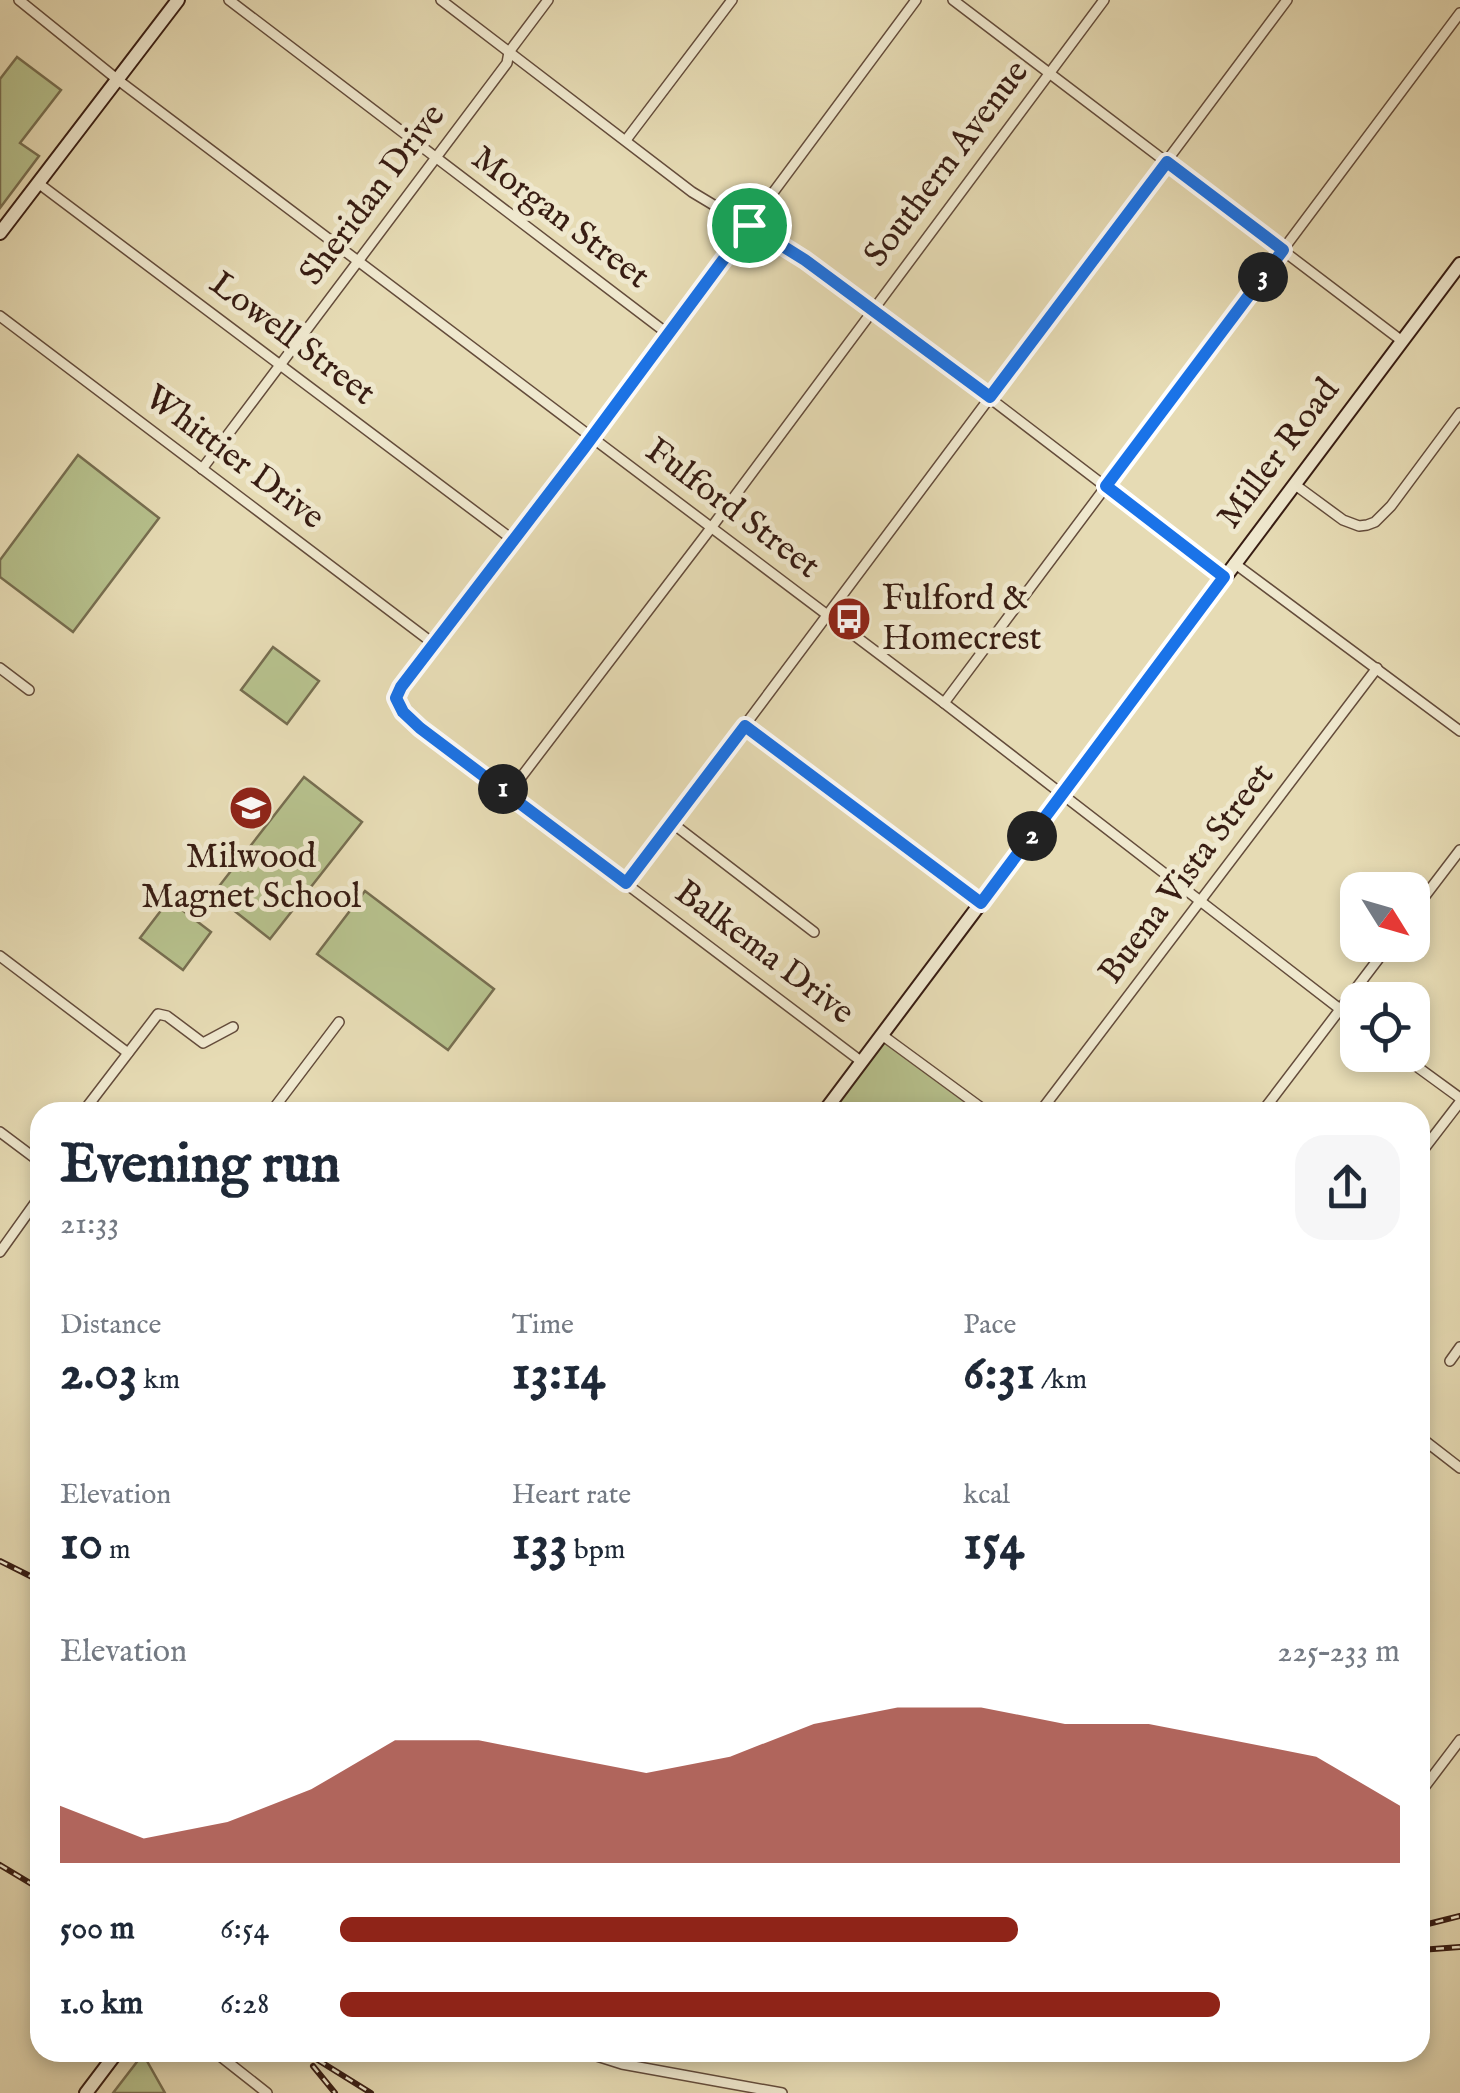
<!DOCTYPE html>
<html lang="en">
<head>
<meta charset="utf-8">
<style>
  body { margin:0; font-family:"IM FELL English",serif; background:#f6f6f7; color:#1f2937; height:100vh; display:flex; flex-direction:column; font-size:38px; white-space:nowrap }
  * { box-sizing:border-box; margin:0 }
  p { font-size:32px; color:#747a83 }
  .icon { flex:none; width:55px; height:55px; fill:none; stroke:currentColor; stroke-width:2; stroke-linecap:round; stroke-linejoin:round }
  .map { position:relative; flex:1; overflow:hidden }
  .details { position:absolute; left:30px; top:1102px; width:1400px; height:960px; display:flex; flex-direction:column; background:#fff; border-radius:30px; box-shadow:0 5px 15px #0003 }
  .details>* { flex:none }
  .needle { width:65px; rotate:127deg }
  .buttons { position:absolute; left:1340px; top:872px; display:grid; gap:20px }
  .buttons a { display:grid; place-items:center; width:90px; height:90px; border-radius:20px; background:#fff; box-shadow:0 5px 15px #0003; font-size:50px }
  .pin { position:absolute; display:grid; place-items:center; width:85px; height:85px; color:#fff; margin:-42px; border:5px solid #fff; border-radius:50%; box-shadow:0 2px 10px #0007 }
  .km { position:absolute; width:50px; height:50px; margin:-25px; border-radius:50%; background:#222; color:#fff; font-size:28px; line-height:50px; text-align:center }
  .round { display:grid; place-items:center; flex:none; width:105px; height:105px; border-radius:30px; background:#f6f6f7 }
  .summary { display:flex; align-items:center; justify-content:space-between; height:170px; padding:0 30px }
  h1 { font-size:55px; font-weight:800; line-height:75px }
  .figures { display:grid; grid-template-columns:repeat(3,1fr); gap:15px; height:170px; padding:10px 30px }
  .figures div { display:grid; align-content:center }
  .figures b { font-size:50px; font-weight:800 }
  .figures small { font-size:28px; font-weight:400 }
  .figures p { font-size:28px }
  .chart { height:280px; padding:20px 30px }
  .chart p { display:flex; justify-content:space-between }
  .chart svg { width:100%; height:180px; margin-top:10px; fill:#8f2418; opacity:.7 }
  ul { padding:0 30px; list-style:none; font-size:32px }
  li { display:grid; grid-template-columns:160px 120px 1fr; align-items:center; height:75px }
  li i { height:25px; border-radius:12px; background:#8f2418 }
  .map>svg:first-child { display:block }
</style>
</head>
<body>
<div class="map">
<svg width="1460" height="2093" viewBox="0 0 1460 2093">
  <rect width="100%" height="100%" fill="#e6dbb4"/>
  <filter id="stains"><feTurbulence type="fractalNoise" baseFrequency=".002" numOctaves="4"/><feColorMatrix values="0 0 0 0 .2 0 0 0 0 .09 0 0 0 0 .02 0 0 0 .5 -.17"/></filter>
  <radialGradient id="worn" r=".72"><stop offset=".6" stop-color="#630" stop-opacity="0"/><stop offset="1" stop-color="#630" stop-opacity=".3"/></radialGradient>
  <g fill="#b6c08c" stroke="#776e50" stroke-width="2.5">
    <path d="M17 57 61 90 20 143 39 156 0 208V79Z"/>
    <path d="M78 455 159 518 73 632 0 577V560Z"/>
    <path d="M273 647 319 681 287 724 241 690Z"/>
    <path d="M304 777 362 822 270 939 213 894Z"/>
    <path d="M365 891 494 989 448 1050 317 954Z"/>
    <path d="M169 900 211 932 183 970 140 938Z"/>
    <path d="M882 1035 987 1112H824Z"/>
    <path d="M143 2054 165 2093H113Z"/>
  </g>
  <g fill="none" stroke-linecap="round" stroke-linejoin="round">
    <defs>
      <g id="street">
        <path d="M19 0 118 80 944 703 1358 1023"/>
        <path d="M229 0 668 334"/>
        <path d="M441 0 692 192 805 260 873 309 1224 577"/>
        <path d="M953 0 1402 341"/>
        <path d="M626 140 732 0"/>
        <path d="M38 183 513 540"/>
        <path d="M0 316 434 644"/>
        <path d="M202 469 507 63 509 52 548 0"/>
        <path d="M1294 484 1343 520 1359 526 1367 525 1375 522 1391 506 1460 413"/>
        <path d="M1234 563 1460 731"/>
        <path d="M0 668 29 690"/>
        <path d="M944 703 1460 13"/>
        <path d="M745 726 981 903"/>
        <path d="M509 793 711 528 1104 0"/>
        <path d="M672 823 814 932"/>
        <path d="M627 883 1287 0"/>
        <path d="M1412 913 1460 850"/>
        <path d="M0 956 128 1053"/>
        <path d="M882 1035 987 1112"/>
        <path d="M1401 1055 1460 1098"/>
        <path d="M862 1062 420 728 403 713 397 698 401 687 591 438 916 0"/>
        <path d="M83 1112 158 1014 167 1016 203 1043 233 1027"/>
        <path d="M271 1112 339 1022"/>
        <path d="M454 1112 457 1108"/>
        <path d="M1040 1112 1377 668"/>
        <path d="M1262 1112 1389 945"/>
        <path d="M0 1132 40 1162"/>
        <path d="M1420 1154 1460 1102"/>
        <path d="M0 1252 40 1196"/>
        <path d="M1450 1361 1460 1347"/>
        <path d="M1420 1437 1460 1468"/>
        <path d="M1420 1793 1460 1740"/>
        <path d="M215 2052 267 2093"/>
        <path d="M584 2052 622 2064 782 2093"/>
      </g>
      <g id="secondary">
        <path d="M0 233 178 0"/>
        <path d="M824 1112 1460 264"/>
        <path d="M86 2093 117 2052"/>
      </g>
    </defs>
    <use href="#street" stroke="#644c3b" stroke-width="12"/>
    <use href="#secondary" stroke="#381d13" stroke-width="16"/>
    <use href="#street" stroke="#efe8ce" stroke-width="9"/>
    <use href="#secondary" stroke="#efe8ce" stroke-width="12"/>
    <defs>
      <g id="rail">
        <path d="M0 1561 40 1581"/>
        <path d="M0 1865 40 1889"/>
        <path d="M1420 1926 1460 1916"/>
        <path d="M1420 1950 1460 1947"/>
        <path d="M305 2052 371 2093"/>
        <path d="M313 2066 335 2093"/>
      </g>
    </defs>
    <use href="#rail" stroke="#381d13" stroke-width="6"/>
    <use href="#rail" stroke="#efe8ce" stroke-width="2.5" stroke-dasharray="8" stroke-linecap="butt"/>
  </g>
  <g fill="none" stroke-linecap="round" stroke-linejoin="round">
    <defs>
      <path id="route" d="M1167 162 1283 250 1106 486 1224 577 981 903 745 726 626 883 420 728 403 712 396 698 401 687 584 448 749 225 805 260 990 397Z"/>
    </defs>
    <use href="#route" stroke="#fff" stroke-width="20"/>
    <use href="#route" stroke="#1a73e8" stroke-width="12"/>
  </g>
  <defs>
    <symbol id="bus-disc" viewBox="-11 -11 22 22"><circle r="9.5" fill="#8f2418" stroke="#efe8ce"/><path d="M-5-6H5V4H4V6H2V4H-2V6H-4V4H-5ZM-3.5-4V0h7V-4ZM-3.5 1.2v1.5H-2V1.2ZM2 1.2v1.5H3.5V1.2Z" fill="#fff"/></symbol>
    <symbol id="school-disc" viewBox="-11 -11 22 22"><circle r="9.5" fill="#8f2418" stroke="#efe8ce"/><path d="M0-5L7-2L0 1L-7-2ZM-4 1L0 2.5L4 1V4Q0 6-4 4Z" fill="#fff"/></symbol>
  </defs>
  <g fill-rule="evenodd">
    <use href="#bus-disc" x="824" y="594" width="50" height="50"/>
    <use href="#school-disc" x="226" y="783" width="50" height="50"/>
  </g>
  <g text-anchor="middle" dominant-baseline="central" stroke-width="10" stroke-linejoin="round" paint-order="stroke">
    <g font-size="35" fill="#381d13" stroke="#efe8ce">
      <text transform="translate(947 164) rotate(-53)">Southern Avenue</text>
      <text transform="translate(373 195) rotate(-53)">Sheridan Drive</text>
      <text transform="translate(560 218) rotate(37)">Morgan Street</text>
      <text transform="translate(292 339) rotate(37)">Lowell Street</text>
      <text transform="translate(1279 454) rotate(-53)">Miller Road</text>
      <text transform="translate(234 458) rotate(37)">Whittier Drive</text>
      <text transform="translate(732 509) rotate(37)">Fulford Street</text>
      <text transform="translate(1187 874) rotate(-53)">Buena Vista Street</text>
      <text transform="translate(764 953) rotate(37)">Balkema Drive</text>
    </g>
    <g font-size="35" fill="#381d13" stroke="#efe8ce" text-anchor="start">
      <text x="882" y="599">Fulford &amp;<tspan x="882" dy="40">Homecrest</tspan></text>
      <text x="251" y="857" text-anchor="middle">Milwood<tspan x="251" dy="40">Magnet School</tspan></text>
    </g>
  </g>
  <rect width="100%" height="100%" filter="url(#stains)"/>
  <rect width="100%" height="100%" fill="url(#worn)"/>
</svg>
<div class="buttons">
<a><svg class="needle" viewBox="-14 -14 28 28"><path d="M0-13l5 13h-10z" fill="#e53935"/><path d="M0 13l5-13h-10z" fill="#747a83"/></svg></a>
<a><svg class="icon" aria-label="locate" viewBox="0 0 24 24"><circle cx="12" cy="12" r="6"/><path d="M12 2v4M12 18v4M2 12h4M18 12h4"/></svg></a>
</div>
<div class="pin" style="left:749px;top:225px;background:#1e9e55"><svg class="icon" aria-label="arrive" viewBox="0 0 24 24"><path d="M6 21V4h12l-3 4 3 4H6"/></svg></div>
<b class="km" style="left:503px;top:789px">1</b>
<b class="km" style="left:1032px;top:836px">2</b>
<b class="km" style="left:1263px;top:277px">3</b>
<section class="details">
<div class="summary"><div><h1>Evening run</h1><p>21:33</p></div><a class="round"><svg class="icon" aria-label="share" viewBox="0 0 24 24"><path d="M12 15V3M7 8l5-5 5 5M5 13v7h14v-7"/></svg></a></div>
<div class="figures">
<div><p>Distance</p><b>2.03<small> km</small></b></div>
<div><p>Time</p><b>13:14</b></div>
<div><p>Pace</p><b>6:31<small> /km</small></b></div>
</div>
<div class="figures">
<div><p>Elevation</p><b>10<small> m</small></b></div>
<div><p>Heart rate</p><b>133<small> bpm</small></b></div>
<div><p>kcal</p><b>154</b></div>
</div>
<div class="chart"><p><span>Elevation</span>225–233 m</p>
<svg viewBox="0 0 160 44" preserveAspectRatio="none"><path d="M0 44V30L10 38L20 34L30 26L40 14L50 14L60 18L70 22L80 18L90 10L100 6L110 6L120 10L130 10L140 14L150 18L160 30V44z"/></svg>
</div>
<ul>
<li><b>500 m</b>6:54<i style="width:64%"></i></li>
<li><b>1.0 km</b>6:28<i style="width:83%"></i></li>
</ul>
</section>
</div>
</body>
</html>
